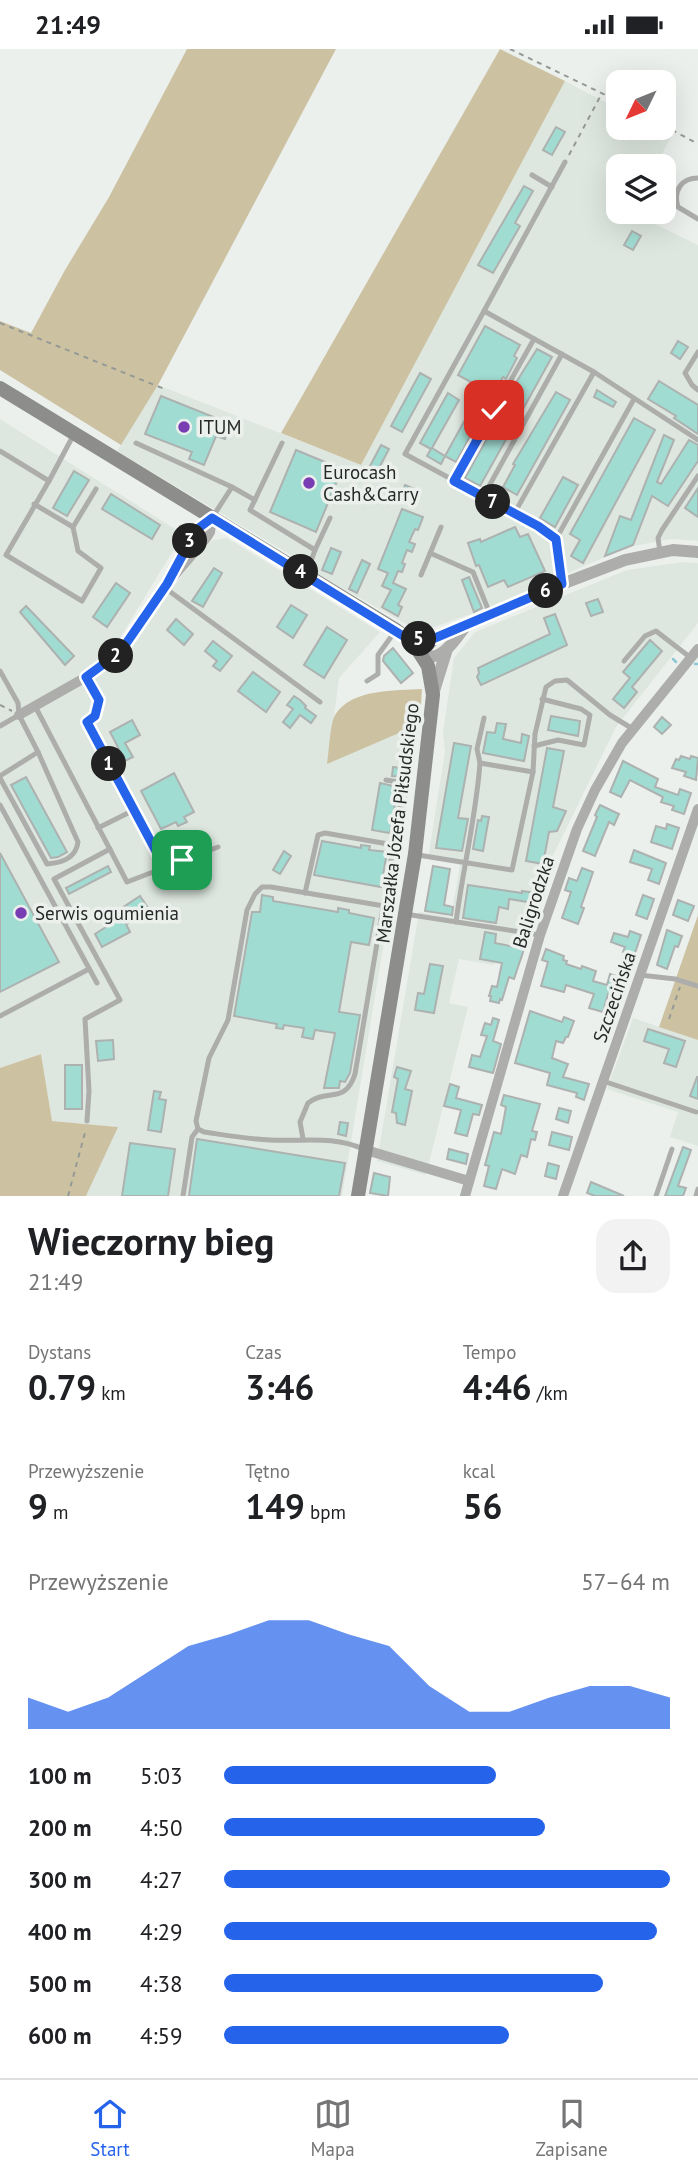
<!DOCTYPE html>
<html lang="pl">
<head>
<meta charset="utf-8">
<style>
  body { margin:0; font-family:"PT Sans",sans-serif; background:#f2f2f2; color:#202124; height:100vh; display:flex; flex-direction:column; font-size:26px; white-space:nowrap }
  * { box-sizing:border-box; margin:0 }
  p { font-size:23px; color:#757577 }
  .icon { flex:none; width:38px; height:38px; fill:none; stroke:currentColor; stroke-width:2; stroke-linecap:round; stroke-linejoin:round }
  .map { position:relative; height:1147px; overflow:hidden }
  .drawer { display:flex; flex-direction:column; background:#fff; flex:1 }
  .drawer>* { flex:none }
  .needle { width:46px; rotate:227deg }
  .fabs { position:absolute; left:606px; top:21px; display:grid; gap:14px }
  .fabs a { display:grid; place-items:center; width:70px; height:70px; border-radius:14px; background:#fff; box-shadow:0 7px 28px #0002; font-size:35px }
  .pin { position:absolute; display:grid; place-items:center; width:60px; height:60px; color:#fff; margin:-30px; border-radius:14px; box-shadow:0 4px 10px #0006 }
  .km { position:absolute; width:35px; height:35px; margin:-18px; border-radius:50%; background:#222; color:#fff; font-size:19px; line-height:35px; text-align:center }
  .round { display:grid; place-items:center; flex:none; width:74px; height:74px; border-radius:21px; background:#f2f2f2 }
  .headline { display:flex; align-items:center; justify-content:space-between; height:119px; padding:0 28px }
  h1 { font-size:38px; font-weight:700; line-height:52px }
  .figures { display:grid; grid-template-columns:repeat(3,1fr); gap:10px; height:119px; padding:7px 28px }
  .figures div { display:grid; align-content:center }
  .figures b { font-size:35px; font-weight:700 }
  .figures small { font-size:19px; font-weight:400 }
  .figures p { font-size:19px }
  .chart { height:196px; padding:14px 28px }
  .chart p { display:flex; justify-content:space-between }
  .chart svg { width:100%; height:126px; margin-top:7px; fill:#2563eb; opacity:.7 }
  ul { padding:0 28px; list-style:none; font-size:23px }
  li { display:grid; grid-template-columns:112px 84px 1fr; align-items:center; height:52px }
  li i { height:18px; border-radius:9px; background:#2563eb }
  .status { display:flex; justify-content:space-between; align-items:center; height:49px; padding:0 35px; background:#fff; direction:ltr }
  .status svg { height:19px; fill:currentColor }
  .tab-bar { display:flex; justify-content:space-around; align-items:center; height:98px; border-top:2px solid #e0e0e0; background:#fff; font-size:19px; color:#757577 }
  .tab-bar a { display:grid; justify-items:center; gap:4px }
  .tab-bar .active { color:#2563eb }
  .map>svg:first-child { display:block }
</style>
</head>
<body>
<div class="status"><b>21:49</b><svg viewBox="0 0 49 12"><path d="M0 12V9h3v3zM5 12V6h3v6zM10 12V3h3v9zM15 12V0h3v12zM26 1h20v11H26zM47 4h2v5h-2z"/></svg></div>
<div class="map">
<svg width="698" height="1147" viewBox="0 0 698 1147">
  <rect width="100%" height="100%" fill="#ecf0ed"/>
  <g fill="#dde7df">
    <path d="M565 32 618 60V79H654L671 88 656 117H618V163H634V165L698 196V492L671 490 628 498 485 560 420 583 319 526 299 511 117 402 158 336 361 416Z"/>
    <path d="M0 370 183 485 117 594 124 606 199 503 213 491 227 489 380 583 339 629 328 714 420 675 342 1147H86L117 1078 52 1072 41 1005 0 1019Z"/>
    <path d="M683 513 698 514V574L616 678 544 825 522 912 497 907 494 916 459 910 449 954 468 958 426 1126 377 1112 419 863 451 868 460 816 428 810 445 702 443 683 454 609 475 583 627 521Z"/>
    <path d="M633 969 698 991V1097L670 1088 678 1063 607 1040Z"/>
  </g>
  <g fill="#ccc2a2">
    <path d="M187 0H336L158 336 121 396 0 321V272L31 284 65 221 109 148Z"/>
    <path d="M500 0 565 32 361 416 281 384Z"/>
    <path d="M422 640 420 675 327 715C329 703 330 675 335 666 352 639 395 642 422 640Z"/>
    <path d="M698 866V991L659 978Z"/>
    <path d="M41 1005 52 1072 118 1078 86 1147H0V1019Z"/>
  </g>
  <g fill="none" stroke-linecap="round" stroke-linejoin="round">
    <g stroke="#8dc7d4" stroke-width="2.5">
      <path d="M673 610 676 613"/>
      <path d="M695 615H698"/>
    </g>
  </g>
  <g fill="#a1dcd2" stroke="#adb1b0" stroke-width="2">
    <path d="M556 78 565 83 552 106 543 101Z"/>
    <path d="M524 137 533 142 515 174 520 177 493 224 478 216Z"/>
    <path d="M632 182 641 187 633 201 624 196Z"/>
    <path d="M485 277 520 296 514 307 517 309 506 330 503 328 490 351 479 345 482 339 458 326Z"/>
    <path d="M678 292 688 298 680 310 671 304Z"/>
    <path d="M537 300 552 308 480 437 465 429 517 336 515 335Z"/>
    <path d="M420 324 431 330 402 383 391 377Z"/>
    <path d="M659 332 698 356V385L674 369 676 367 648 350Z"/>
    <path d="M597 341 616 353 613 358 594 348Z"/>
    <path d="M556 343 570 351 517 446 503 438 515 416 513 415Z"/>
    <path d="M448 344 459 351 432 399 445 407 472 358 483 364 456 413 445 407 441 415 427 407 431 400 420 394Z"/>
    <path d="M161 347 231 375 225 390 216 387 204 416 189 410 192 403 145 385Z"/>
    <path d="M634 369 655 381 583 514 571 507 580 491 570 485Z"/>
    <path d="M664 386 674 391 657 433 661 435 689 391 698 396V412L668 457 652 447 633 496 605 507 620 467 631 471Z"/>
    <path d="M381 396 389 400 378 421 370 417Z"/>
    <path d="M296 401 342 420 316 483 270 463Z"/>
    <path d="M74 422 89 431 67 467 53 459Z"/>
    <path d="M563 428 578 436 555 478 540 469Z"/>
    <path d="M405 436 412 439 406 451 400 449Z"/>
    <path d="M698 439V468L685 459Z"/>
    <path d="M111 445 160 476 152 490 102 460Z"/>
    <path d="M402 460 423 468 418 481 415 480 409 493 415 495 412 503 407 501 402 514 405 515 402 523 398 522 393 534 406 540 398 556 402 558 398 567 382 558 391 541 382 537 388 524 378 520Z"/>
    <path d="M515 478 520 488 528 485 545 522 508 538 504 531 488 538 479 516 476 517 468 494 480 490 481 493Z"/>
    <path d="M331 499 341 503 332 525 322 521Z"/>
    <path d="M362 511 370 515 357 544 349 540Z"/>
    <path d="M214 519 222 524 203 558 192 552Z"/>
    <path d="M469 528 482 559 474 563 462 531Z"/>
    <path d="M116 534 130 544 107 578 93 568Z"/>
    <path d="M598 550 603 563 591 567 586 554Z"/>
    <path d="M291 556 307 566 293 589 277 578Z"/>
    <path d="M26 557 74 607 65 616 20 563Z"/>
    <path d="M555 565 567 596 481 636 477 628 479 624 478 619 550 585 544 569Z"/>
    <path d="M176 570 193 585 184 596 167 581Z"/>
    <path d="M327 578 347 591 324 629 304 616Z"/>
    <path d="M650 591 662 602 632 638 637 643 624 659 613 650 630 629 623 623Z"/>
    <path d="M213 592 232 607 220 622 213 617 217 612 205 602Z"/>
    <path d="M393 599 413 624 401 634 383 612 384 607Z"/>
    <path d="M253 623 280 643 266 663 238 642Z"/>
    <path d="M294 647 300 651 306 657 305 659 316 667 311 674 300 666 290 679 283 673 293 660 287 656Z"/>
    <path d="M551 667 580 672 578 687 548 681Z"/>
    <path d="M662 668 671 676 662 685 654 678Z"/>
    <path d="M132 671 140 686 125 694 133 708 125 712 110 683Z"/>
    <path d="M497 674 506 675 503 690 521 694 522 685 529 687 524 712 483 704 487 683 495 684Z"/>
    <path d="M454 694 471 697 458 769 468 770 462 802 436 799Z"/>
    <path d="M547 699 564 702 553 758 566 762 557 782 549 783 543 815 526 812Z"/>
    <path d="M681 707 690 710 691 707 698 709 696 731 684 727 686 723 672 719 676 710 679 711Z"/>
    <path d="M623 712 658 730 655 738 678 746 680 740 691 744 684 765 672 761 674 757 661 753 663 748 630 731 621 748 610 743Z"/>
    <path d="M393 718 409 720 408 728 392 727Z"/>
    <path d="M174 724 194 763 184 768 187 773 178 777 176 773 161 780 141 742Z"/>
    <path d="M26 728 67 803 58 808 51 809 11 736Z"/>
    <path d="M380 734 398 738 390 784 372 781Z"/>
    <path d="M600 756 619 765 614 776 609 773 595 807 583 802 597 768 595 766Z"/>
    <path d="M482 767 489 768 483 802 473 800 478 771 481 772Z"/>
    <path d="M667 775 679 779 672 800 651 793 656 777 666 780Z"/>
    <path d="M205 784 209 794 200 797 196 787Z"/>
    <path d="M322 792 361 799V796L370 797 369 801 387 803 381 838 314 826Z"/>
    <path d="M634 801 666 814 659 835 648 831 652 820 630 813Z"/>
    <path d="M284 802 291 807 280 825 273 821Z"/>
    <path d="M0 804 59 913 0 943Z"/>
    <path d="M108 817 111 823 69 845 66 839Z"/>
    <path d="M433 817 450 820 444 856 453 858 452 866 425 862Z"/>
    <path d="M582 819 593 823 581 858 584 859 578 875 562 869 571 843 565 841 569 829 577 832Z"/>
    <path d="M468 836 522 844V842L536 844 534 854 509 850 508 860 499 858 496 874 463 869Z"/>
    <path d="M262 846 273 848V852L338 863V859L349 861V864L374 869 369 896 351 893 339 963 360 966 350 1024 345 1033 340 1032 339 1039H324L335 984 315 981 313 990 302 988 304 979 284 976 283 980 276 979 277 975 234 967 252 863H260Z"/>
    <path d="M643 846 654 850 647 870 636 866Z"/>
    <path d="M140 847 150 862 126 875 130 883 102 898 95 885 123 867 119 861Z"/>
    <path d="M678 851 694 857 688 872 673 866Z"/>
    <path d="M667 881 682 887 678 898 675 897 667 920 657 916Z"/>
    <path d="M630 882 641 886 634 907 623 903 625 898 611 893 614 884 628 888Z"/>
    <path d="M485 883 496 885 495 894 524 900 514 930 509 928 502 951 500 950 499 954 490 952 491 947H489L492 937 497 938 502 914 480 910Z"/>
    <path d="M546 900 564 907 563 911 567 912 566 915 581 920 582 917 596 922 593 932 607 936 610 925 623 929 615 947 608 945 603 963 589 959 594 945 566 936 564 943 541 937 548 913 542 911Z"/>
    <path d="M430 915 443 917 434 964 415 961 418 944 424 945Z"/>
    <path d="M530 962 562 973 564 968 574 972 568 988H566L563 994 556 992 552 1009 568 1015 563 1028 589 1035 584 1051 576 1048 577 1044 547 1036 550 1024 515 1014Z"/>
    <path d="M493 969 499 971 493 992 501 995 493 1024 469 1018 472 1006 480 1008 487 987 481 986 485 974 491 976Z"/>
    <path d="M648 980 685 992 676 1018 664 1014 669 1000 644 992Z"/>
    <path d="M113 991 114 1010 98 1012 96 992Z"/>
    <rect x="65" y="1016" width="17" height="44"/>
    <path d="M397 1018 411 1022 405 1040 412 1042 405 1076 397 1074 396 1064 392 1063 398 1030 394 1028Z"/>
    <path d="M697 1028H698V1050L690 1047Z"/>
    <path d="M450 1035 459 1038 456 1049 482 1056 479 1066 473 1065 467 1087 455 1084 461 1061 444 1057Z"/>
    <path d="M154 1042 161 1043 159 1050 166 1051 161 1083 148 1081Z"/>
    <path d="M504 1046 540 1055 532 1082 537 1083 535 1091 531 1090 527 1108 521 1106 515 1125 502 1120 496 1140 484 1137 489 1117 485 1116 494 1083 501 1085 506 1058 501 1056Z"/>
    <path d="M559 1059 571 1062 568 1074 556 1070Z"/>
    <path d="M340 1073 348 1074 346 1087 338 1085Z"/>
    <path d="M552 1083 572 1088 569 1101 549 1096Z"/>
    <path d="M197 1090 345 1114 339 1147H189Z"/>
    <path d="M130 1094 175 1100 168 1147H122Z"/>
    <path d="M683 1098 691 1101 678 1137 686 1139 683 1147H665Z"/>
    <path d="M449 1100 468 1105 466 1115 447 1110Z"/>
    <path d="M548 1114 559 1117 556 1130 545 1127Z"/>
    <path d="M374 1124 390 1128 388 1147 370 1144Z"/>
    <path d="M591 1133 624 1147H595L587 1144Z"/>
  </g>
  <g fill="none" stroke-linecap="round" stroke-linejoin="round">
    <g stroke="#969a97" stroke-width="2" stroke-dasharray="5 5" stroke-linecap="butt">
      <path d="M510 0 618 52"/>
      <path d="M663 76 698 95"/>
      <path d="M569 106 601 46"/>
      <path d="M0 274 167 341"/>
      <path d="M0 656 12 662"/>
      <path d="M669 970 680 938"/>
      <path d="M68 1147 86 1080"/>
    </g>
    <g stroke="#adadac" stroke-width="5">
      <path d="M532 126 552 138"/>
      <path d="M698 129C681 129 673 142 678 158L698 170"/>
      <path d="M484 262 565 113"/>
      <path d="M698 303 685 324 692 336 698 341"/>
      <path d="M136 394 232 438"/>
      <path d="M282 394 250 461 315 501 307 523"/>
      <path d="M0 402 49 432 6 506 82 552 101 519 78 502 73 478 96 440"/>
      <path d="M49 432 74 385"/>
      <path d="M454 432 534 290"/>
      <path d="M483 448 562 305"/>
      <path d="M34 455 73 478"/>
      <path d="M514 465 594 323"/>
      <path d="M212 469 232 438 255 451"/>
      <path d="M556 490 634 350"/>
      <path d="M315 501 330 469"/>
      <path d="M660 503 658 489 662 481 698 427"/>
      <path d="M430 504 473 523 490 565"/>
      <path d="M421 526 441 478"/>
      <path d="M562 533 556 490 538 477 405 405 484 262 594 323 698 391"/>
      <path d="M165 539 320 653"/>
      <path d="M624 612 645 587 656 582 691 609"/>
      <path d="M0 622 18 654 19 666 38 703 0 727"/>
      <path d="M86 628 99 651 95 667 87 673 165 819"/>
      <path d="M367 632 378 625V606L396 581"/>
      <path d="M35 657 127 833 218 798"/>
      <path d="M0 677 19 666"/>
      <path d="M534 697 558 691 584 696 590 666 581 660 542 650"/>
      <path d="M480 714 477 700 484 669"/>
      <path d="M0 729 47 815C62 814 76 809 78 793L38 703"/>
      <path d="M0 756 97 934"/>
      <path d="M98 779 134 761"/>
      <path d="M418 806 512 821 533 723 535 685 546 638 555 632 567 631 610 666 633 680"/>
      <path d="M305 844 318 786 325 784 394 796"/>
      <path d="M405 865 540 886"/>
      <path d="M456 873C463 819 476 768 480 714L533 723"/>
      <path d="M640 926 675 930 698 937"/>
      <path d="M0 967 89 920"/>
      <path d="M603 1032 696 1063"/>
      <path d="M87 1072 89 1042 85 970 120 951 54 830 110 800"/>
      <path d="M198 1080 204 1083C225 1086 248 1090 270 1091 301 1093 333 1086 363 1100"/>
      <path d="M303 1090 300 1073 308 1054C327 1039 345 1056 355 1025L404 734 386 731"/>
      <path d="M183 1147 192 1088 198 1080 196 1072 209 1009 228 971 247 861 255 845 262 838H271L384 857"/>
      <path d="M656 1147 672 1100"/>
      <path d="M696 1147 698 1140"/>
    </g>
    <g stroke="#adadac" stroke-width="10">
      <path d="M176 518 196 481 212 469"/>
      <path d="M19 666 95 623 121 602 167 535 207 488 210 483 212 469"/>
      <path d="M366 1101 469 1132"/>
      <path d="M465 1147 540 886 577 780 595 741 622 694 698 600"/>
      <path d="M563 1147 698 760"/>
    </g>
    <g stroke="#adadac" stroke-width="12">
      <path d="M464 579C453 593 443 611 423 608L425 600 435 589 562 535 625 511 673 501 698 503"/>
      <path d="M433 645 447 600"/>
    </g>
    <path stroke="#8d8e8b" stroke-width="14" d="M0 339 396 581 414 595 428 617 433 646 415 805 358 1147"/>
  </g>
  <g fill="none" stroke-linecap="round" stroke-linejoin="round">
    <defs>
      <path id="route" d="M182 811 165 819 87 673 95 667 99 651 86 628 121 602 167 535 196 481 212 469 408 590 435 589 562 535 556 490 538 477 454 432 494 361"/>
    </defs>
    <use href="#route" stroke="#fff" stroke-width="14"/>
    <use href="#route" stroke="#2563eb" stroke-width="9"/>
  </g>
  <g fill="#783db3" stroke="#ecf0ed" stroke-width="2.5">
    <circle cx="184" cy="378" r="7"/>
    <circle cx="309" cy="434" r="7"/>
    <circle cx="21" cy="864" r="7"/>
  </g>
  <g text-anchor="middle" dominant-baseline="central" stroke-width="7" stroke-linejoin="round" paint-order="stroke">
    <g font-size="19" fill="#272928" stroke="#ecf0ed" text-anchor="start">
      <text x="198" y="378">ITUM</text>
      <text x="323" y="423">Eurocash<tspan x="323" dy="22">Cash&amp;Carry</tspan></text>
      <text x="35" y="864">Serwis ogumienia</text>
    </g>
    <g font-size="19" fill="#272928" stroke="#ecf0ed">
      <text transform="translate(397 774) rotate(-83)">Marszałka Józefa Piłsudskiego</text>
      <text transform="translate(533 853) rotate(-72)">Baligrodzka</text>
      <text transform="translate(614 948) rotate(-71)">Szczecińska</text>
    </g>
  </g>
</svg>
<div class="fabs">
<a><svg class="needle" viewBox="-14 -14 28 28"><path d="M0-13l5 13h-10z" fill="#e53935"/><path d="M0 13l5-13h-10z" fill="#757577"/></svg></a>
<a><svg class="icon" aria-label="layers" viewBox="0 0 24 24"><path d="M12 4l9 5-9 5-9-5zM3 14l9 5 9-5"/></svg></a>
</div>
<div class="pin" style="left:182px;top:811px;background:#1e9e55"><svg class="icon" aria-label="arrive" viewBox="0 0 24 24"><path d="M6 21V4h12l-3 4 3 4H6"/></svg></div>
<div class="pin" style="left:494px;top:361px;background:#d93025"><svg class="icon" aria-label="check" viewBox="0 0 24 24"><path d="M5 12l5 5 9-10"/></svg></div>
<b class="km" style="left:109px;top:715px">1</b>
<b class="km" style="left:116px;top:607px">2</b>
<b class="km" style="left:190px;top:492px">3</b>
<b class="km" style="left:301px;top:523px">4</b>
<b class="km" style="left:419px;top:590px">5</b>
<b class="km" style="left:546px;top:542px">6</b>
<b class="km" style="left:493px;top:453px">7</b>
</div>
<section class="drawer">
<div class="headline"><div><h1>Wieczorny bieg</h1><p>21:49</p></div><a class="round"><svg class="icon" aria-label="share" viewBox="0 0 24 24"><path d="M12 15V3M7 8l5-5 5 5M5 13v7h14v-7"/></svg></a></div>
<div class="figures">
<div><p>Dystans</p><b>0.79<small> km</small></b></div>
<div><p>Czas</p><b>3:46</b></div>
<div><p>Tempo</p><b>4:46<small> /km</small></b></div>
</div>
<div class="figures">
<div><p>Przewyższenie</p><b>9<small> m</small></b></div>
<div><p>Tętno</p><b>149<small> bpm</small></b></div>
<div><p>kcal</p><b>56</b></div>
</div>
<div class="chart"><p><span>Przewyższenie</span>57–64 m</p>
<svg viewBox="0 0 160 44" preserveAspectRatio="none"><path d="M0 44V33L10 38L20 33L30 24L40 15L50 11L60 6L70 6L80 11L90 15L100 29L110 38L120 38L130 33L140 29L150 29L160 33V44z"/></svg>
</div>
<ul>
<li><b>100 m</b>5:03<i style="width:61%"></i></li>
<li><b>200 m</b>4:50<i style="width:72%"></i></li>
<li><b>300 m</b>4:27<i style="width:100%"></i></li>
<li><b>400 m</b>4:29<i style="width:97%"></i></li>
<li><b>500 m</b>4:38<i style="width:85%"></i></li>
<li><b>600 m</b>4:59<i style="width:64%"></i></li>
</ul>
</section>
<nav class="tab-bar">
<a class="active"><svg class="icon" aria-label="home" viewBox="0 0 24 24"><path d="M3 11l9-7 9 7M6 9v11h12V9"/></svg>Start</a>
<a><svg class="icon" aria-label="map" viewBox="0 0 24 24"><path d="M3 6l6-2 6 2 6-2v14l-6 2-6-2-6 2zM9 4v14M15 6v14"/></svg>Mapa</a>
<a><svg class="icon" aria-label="saved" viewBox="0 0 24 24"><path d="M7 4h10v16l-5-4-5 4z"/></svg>Zapisane</a>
</nav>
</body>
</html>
